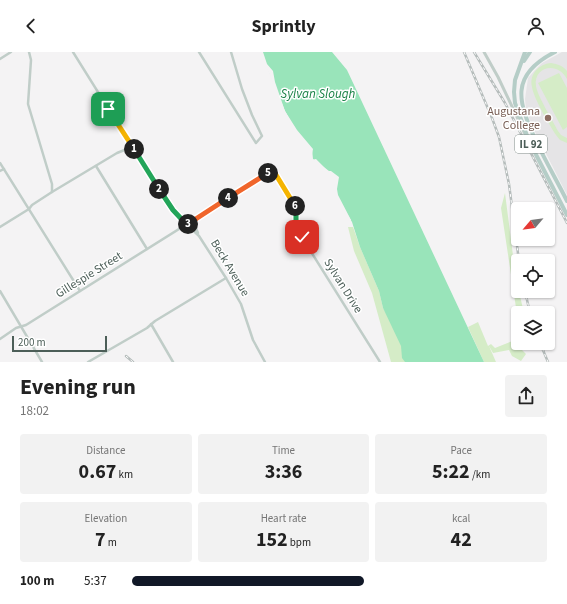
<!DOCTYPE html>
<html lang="en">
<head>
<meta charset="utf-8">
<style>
  body { margin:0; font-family:"Source Sans 3",sans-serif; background:#f2f2f2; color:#222; height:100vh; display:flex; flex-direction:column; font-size:15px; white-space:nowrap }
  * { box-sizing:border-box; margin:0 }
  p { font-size:13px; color:#767676 }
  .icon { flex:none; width:22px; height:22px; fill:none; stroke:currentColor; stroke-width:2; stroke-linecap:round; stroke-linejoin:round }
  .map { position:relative; height:310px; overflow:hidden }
  .details { display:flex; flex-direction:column; background:#fff; flex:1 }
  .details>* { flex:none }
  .needle { width:26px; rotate:241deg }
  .fabs { position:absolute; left:511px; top:150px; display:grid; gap:8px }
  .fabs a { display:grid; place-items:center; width:44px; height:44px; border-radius:4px; background:#fff; box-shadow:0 1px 3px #0004; font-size:20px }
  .scale { position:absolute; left:12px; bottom:10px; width:95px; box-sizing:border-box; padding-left:4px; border:2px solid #4c5e58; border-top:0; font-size:11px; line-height:14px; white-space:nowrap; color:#4c5e58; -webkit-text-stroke:3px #fff; paint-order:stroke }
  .pin { position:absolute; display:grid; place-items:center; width:34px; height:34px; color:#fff; margin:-17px; border-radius:8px; box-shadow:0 2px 6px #0006 }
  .km { position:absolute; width:20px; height:20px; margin:-10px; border-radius:50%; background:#222; color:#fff; font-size:11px; line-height:20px; text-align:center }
  .round { display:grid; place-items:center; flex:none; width:42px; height:42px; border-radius:4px; background:#f2f2f2 }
  .head { display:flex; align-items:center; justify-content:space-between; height:68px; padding:0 20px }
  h1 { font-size:22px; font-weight:700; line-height:30px }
  .figures { display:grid; grid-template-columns:repeat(3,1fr); gap:6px; height:68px; padding:4px 20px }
  .figures div { display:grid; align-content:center; border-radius:4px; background:#f2f2f2; text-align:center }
  .figures b { font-size:20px; font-weight:700 }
  .figures small { font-size:11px; font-weight:400 }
  .figures p { font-size:11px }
  ul { padding:0 20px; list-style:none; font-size:13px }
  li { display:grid; grid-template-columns:64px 48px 1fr; align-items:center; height:30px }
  li i { height:10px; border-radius:5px; background:#111827 }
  header { display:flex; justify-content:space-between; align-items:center; height:52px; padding:0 20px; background:#fff; font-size:18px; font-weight:700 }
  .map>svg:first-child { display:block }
</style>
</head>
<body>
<header><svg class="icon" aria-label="back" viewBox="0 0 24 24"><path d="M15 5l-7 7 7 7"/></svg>Sprintly<svg class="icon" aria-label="person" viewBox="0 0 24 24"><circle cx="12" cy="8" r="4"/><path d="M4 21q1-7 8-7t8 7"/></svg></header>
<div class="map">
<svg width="567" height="310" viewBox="0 0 567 310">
  <rect width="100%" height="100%" fill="#f4f3f4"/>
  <path fill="#e5e4e6" d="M562 0H567V143L532 74 526 57 525 47 528 26 535 18 542 11Z"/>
  <g fill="#d5ecc7">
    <path d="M551 11C558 12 563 14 567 19V27C558 9 533 14 536 34 537 43 553 69 558 79L561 83 567 86V91L560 88 556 83C550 74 533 45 532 35 529 22 539 12 551 11Z"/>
    <path d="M559 21 567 36V75L563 78 538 31Z"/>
    <path d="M505 141 516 227 524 261H518V269L501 156Z"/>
    <path d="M348 175H353L360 195 379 239 383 256 414 310H391L372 241 354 199Z"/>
    <path d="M478 270 488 294 491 292 495 296 515 288 518 285V294L526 302 521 309 512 304 509 298 493 301 489 294 496 310H484L468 275Z"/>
  </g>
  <path fill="#99e4ba" d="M261 0H332L347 18 484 310H405L402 306 401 294 383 256 379 239 360 195 352 170 340 150 336 139 337 125 313 107 312 97 295 77 285 59Z"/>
  <g fill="#f4f3f4">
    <path d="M259 0H263L267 12 273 19 275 30 285 59 297 78 313 97 312 102 309 103 310 98 294 78 283 60 269 21 262 8Z"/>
    <path d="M316 107 328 119H331L339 125 337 137 338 143 351 168 349 169 338 151 334 140 335 126 311 108Z"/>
  </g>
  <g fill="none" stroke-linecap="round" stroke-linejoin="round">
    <g stroke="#c0cdc8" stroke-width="2.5">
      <path d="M29 0 31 8 28 52 52 132V140"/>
      <path d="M73 0 166 149 177 163 199 184 226 226 241 252 253 288 265 310"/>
      <path d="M199 0 256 91 262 84 252 63 242 37 231 0"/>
      <path d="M0 7 11 0"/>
      <path d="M0 111 80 239"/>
      <path d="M96 114 147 197"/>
      <path d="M0 119 4 117"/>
      <path d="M196 169 195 174 198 181"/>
      <path d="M0 175 29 157 32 153 52 140 117 101 132 95"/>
      <path d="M0 239 42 310"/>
      <path d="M151 272 173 310"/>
      <path d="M0 287 16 276 26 273 273 118C280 129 292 142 295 154 298 162 295 171 298 179L380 310"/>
      <path d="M88 310 147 276 155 269 226 226"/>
    </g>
    <path stroke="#c0cdc8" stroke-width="3" d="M484 0 498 25 525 82"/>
    <g stroke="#b5cdc7" stroke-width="4">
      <path d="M525 0 515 28 514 40 515 51 529 89 567 163"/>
      <path d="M555 0C509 23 518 50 536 89 546 110 557 129 567 149"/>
      <path d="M524 9 530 0"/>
    </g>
    <defs>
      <g id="rail">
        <path d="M464 0 492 66 499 85 509 132 519 209"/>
        <path d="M474 0 505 51 567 171"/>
        <path d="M525 239 530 261"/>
        <path d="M540 291 548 310"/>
        <path d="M126 304 133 310"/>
      </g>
    </defs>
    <use href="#rail" stroke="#b5bcbb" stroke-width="2.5"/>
    <use href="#rail" stroke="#fff" stroke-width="1" stroke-dasharray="3" stroke-linecap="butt"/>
  </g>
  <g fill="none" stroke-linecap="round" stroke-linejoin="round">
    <defs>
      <path id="split-1" d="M108 57 134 97"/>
      <path id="split-2" d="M134 97 159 137"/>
      <path id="split-3" d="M159 137 173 158 187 173 188 172"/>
      <path id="split-4" d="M188 172 228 146"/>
      <path id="split-5" d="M228 146 268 121"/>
      <path id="split-6" d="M268 121 273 118 295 154"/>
      <path id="split-7" d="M295 154 296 158V174L302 185"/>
    </defs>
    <use href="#split-1" stroke="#fff" stroke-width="8"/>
    <use href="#split-2" stroke="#fff" stroke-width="8"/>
    <use href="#split-3" stroke="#fff" stroke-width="8"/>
    <use href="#split-4" stroke="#fff" stroke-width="8"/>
    <use href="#split-5" stroke="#fff" stroke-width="8"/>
    <use href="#split-6" stroke="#fff" stroke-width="8"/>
    <use href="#split-7" stroke="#fff" stroke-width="8"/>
    <use href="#split-1" stroke="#f5b400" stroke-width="5"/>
    <use href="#split-2" stroke="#22a559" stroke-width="5"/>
    <use href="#split-3" stroke="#22a559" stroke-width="5"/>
    <use href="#split-4" stroke="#f0652b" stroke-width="5"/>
    <use href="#split-5" stroke="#f0652b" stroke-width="5"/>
    <use href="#split-6" stroke="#f5b400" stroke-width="5"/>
    <use href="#split-7" stroke="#22a559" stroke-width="5"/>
  </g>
  <circle fill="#8d6e63" stroke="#fff" stroke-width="1.5" cx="548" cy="66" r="4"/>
  <g text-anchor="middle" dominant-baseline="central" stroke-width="3" stroke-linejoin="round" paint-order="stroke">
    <rect fill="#fff" stroke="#828e8a" stroke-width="1" x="515" y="83" width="32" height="18" rx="3"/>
    <g font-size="11" font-weight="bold" fill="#4c5e58">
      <text x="531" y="92">IL 92</text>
    </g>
    <g font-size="12" fill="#785e54" stroke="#fff" text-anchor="end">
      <text x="540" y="59">Augustana<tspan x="540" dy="14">College</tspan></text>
    </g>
    <g font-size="12" fill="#4c5e58" stroke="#fff">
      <text transform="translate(230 216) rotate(59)">Beck Avenue</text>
      <text transform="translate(89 223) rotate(-32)">Gillespie Street</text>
      <text transform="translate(343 234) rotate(58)">Sylvan Drive</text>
    </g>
    <g font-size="13" font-style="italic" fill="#1b8348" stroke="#fff">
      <text x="318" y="42">Sylvan Slough</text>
    </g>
  </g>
</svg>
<div class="fabs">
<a><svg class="needle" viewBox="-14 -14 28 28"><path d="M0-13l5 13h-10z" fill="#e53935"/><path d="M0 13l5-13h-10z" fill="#767676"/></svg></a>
<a><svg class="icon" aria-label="locate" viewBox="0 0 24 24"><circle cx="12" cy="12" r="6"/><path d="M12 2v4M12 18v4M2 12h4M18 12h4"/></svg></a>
<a><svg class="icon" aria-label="layers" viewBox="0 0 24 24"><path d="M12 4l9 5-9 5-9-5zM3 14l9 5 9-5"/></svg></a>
</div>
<div class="scale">200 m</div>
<div class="pin" style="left:108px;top:57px;background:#1e9e55"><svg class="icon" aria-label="arrive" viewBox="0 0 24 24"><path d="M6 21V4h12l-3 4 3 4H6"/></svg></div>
<div class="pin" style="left:302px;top:185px;background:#d93025"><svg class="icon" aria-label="check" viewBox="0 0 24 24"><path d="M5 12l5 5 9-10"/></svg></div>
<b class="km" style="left:134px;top:97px">1</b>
<b class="km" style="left:159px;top:137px">2</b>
<b class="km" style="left:188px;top:172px">3</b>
<b class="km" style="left:228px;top:146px">4</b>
<b class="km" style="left:268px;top:121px">5</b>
<b class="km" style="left:295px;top:154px">6</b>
</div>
<section class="details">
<div class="head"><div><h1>Evening run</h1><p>18:02</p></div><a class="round"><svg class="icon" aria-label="share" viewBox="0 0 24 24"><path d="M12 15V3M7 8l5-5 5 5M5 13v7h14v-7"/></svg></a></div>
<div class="figures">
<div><p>Distance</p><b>0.67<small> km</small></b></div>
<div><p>Time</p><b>3:36</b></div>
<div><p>Pace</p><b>5:22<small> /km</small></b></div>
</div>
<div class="figures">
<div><p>Elevation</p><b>7<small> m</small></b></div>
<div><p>Heart rate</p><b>152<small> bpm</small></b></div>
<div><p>kcal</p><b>42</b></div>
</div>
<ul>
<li><b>100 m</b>5:37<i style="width:56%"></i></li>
</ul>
</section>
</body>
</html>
